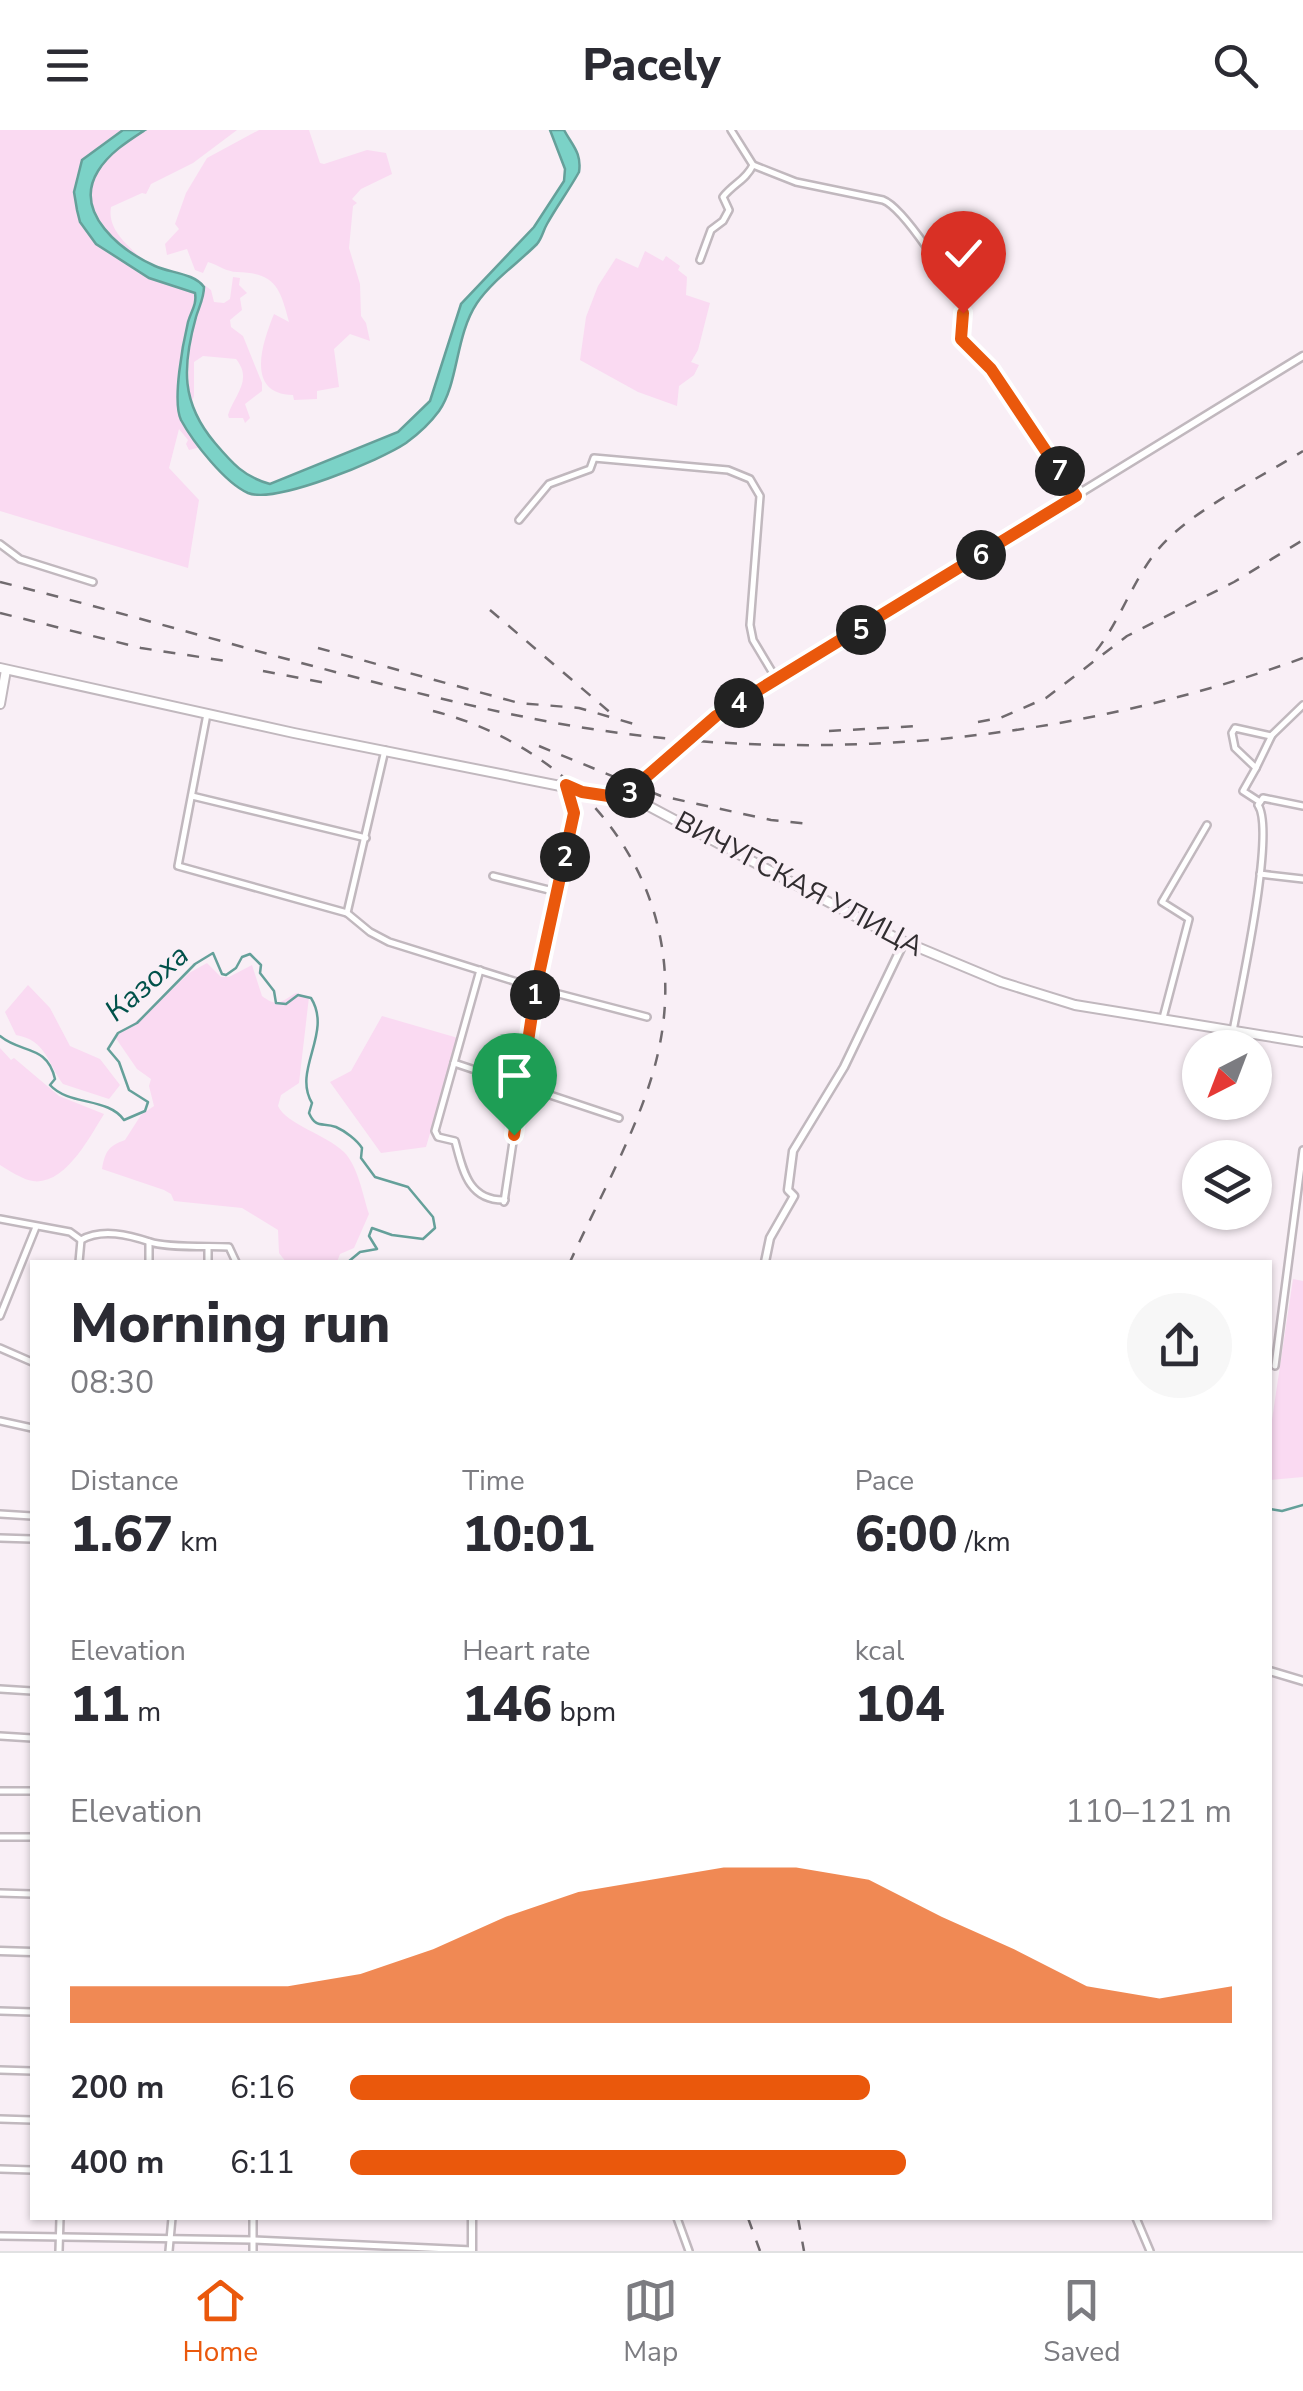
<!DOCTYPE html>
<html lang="en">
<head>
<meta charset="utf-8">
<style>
  body { margin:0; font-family:"Nunito Sans",sans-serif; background:#f7f7f7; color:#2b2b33; height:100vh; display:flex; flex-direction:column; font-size:38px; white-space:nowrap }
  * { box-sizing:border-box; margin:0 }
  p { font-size:32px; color:#7c7c81 }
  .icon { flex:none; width:55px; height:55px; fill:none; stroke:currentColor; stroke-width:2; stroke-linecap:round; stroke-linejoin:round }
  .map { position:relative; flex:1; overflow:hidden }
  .sheet { position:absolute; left:30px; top:1130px; width:1242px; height:960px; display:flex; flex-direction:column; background:#fff; border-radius:0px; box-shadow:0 2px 8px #0004 }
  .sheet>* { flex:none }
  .needle { width:65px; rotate:222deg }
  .fabs { position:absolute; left:1182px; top:900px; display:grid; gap:20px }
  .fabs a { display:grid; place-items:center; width:90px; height:90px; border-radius:50%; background:#fff; box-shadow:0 2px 8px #0004; font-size:50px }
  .pin { position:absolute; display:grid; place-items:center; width:85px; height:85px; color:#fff; margin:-102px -42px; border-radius:50% 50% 50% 0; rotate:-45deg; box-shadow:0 0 10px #0007 }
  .pin .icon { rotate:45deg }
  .km { position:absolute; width:50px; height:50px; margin:-25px; border-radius:50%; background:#222; color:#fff; font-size:28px; line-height:50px; text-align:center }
  .round { display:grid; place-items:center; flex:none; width:105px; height:105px; border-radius:52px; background:#f7f7f7 }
  .overview { display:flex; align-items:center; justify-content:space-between; height:170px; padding:0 40px }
  h1 { font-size:55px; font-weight:800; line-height:75px }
  .figures { display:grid; grid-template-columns:repeat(3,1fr); gap:15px; height:170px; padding:10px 40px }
  .figures div { display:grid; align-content:center }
  .figures b { font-size:50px; font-weight:800 }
  .figures small { font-size:28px; font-weight:400 }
  .figures p { font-size:28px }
  .chart { height:280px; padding:20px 40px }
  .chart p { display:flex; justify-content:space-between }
  .chart svg { width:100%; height:180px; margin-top:10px; fill:#ea580c; opacity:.7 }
  ul { padding:0 40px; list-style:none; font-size:32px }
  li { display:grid; grid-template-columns:160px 120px 1fr; align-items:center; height:75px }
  li i { height:25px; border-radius:12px; background:#ea580c }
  header { display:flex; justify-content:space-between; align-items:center; height:130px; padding:0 40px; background:#fff; font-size:45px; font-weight:800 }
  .tabs { display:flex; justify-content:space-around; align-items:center; height:140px; border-top:2px solid #e1e1e2; background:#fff; font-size:28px; color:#7c7c81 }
  .tabs a { display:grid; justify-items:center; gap:5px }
  .tabs .selected { color:#ea580c }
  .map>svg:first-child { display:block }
</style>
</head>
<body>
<header><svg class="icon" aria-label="menu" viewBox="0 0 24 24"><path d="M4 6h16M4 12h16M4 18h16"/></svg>Pacely<svg class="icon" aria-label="search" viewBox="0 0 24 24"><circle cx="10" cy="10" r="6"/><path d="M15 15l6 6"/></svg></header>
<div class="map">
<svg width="1303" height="2121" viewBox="0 0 1303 2121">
  <rect width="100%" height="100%" fill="#f9eff6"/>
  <g fill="#fadaf2">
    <path d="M0 0H123L82 30 76 48 96 114 149 148 195 163C197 175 190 183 188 194 183 216 171 272 182 291 187 300 195 309 201 317L189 320 186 314 188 310 179 299 169 338 199 370 188 438 0 381Z"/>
    <path d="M145 0H237L193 33 151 54 146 64 142 63 111 77C107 100 128 115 143 130 113 115 76 78 97 41 108 23 128 11 145 0Z"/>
    <path d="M259 0H309L320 33 324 34 367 20 386 23 392 44 361 59 352 69 357 73 353 76 349 118 360 154 361 186 366 193 370 211 350 204 334 219 339 257 317 261V269L294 270 293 265C244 264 263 211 274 184L289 192C280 157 275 143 237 142 227 142 218 135 208 132L203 143 195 140 187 119 167 125 165 114 179 99 175 94 186 63 207 28Z"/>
    <path d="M645 121 663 131 666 126 680 136 678 140 687 147 686 165 710 173 698 220 691 232 699 235 694 245 679 256 677 276 638 262 580 230 586 187 598 156 616 128 638 138Z"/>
    <path d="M233 147 240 148 239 155 247 163 240 168 242 180 230 190 231 197 243 206 262 253V261L245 274 250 288 245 293 243 288H229L228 285C235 264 253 250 236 229L203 226 194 232V266L190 277C187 247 188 217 196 188 200 175 209 164 199 151L211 160 214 172 224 173 230 169Z"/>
    <path d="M207 833 221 847H229L252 835 262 866C278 878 280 872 296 863L309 867 299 953 281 965 278 976C286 994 327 1005 344 1022 358 1036 363 1066 369 1084L354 1118 340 1124 337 1132H286L279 1123 278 1100 242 1078 174 1071 171 1064 164 1060 102 1039C105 1022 108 1016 125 1010L141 985 154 976 149 956 151 949 137 939 115 907 145 885 189 843Z"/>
    <path d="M28 855 50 878 70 916 100 929 120 955 109 969 63 954C47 932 46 910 16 905L5 882Z"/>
    <path d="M382 886 458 908 426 1017 381 1023 330 952 351 941Z"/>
    <path d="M0 918 11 930 14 928 59 966 104 984C89 1008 59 1068 21 1047 14 1044 7 1039 0 1035Z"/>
    <path d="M1293 1149 1303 1151V1347L1270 1350V1303Z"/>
  </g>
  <path fill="#7bd2c7" stroke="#65a09a" stroke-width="2.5" d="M123 0H145C128 11 109 23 98 41 72 83 122 121 155 136 170 143 194 143 204 157 204 168 199 177 196 187 182 237 181 273 215 313 232 333 244 347 270 354L398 302 430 271 461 174 534 97 564 51 565 39 550 0H564C572 15 582 23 579 42 569 60 557 76 547 94 543 101 542 108 537 114 517 134 493 150 477 173 455 206 459 252 439 281 431 292 417 305 406 313 381 330 276 374 248 363 225 353 193 312 181 290 172 271 183 213 188 192 191 181 197 175 195 163L149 148 96 114 80 92 77 80 74 62 82 30Z"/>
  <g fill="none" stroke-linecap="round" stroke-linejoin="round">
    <g stroke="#65a09a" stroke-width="2.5">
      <path d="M0 906C21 924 47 914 55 949L50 955C69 976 108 967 124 990L145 981 148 972 129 960 119 932 108 919 118 903 137 893 195 834 213 823 222 844 226 845 236 838 242 827 250 824 261 835 260 843 274 861 276 873 286 874 298 865 311 868C333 903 292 940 312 973L309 983C316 999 322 992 336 997 345 1001 357 1010 362 1018L361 1028 375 1047 408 1057 433 1087 435 1098 423 1109 392 1105 372 1098 369 1106 377 1119 360 1122 348 1132"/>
      <path d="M1270 1379 1282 1381 1303 1375"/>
    </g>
    <defs>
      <g id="minor">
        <path d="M753 35 796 52 883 70C904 78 952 153 962 177 966 187 963 199 961 209L991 239 1075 366"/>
        <path d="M700 130 711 100 723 91 729 80 723 67C733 54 746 50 753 35L731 0"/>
        <path d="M519 390 549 354 590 339 594 328 728 340 750 349 760 366 750 495 753 510 777 550"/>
        <path d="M0 414 20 429 93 452"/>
        <path d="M207 584 178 736 347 783 370 802 389 812 536 858 647 887"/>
        <path d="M1256 638 1272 605"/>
        <path d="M192 666 366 708"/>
        <path d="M1260 672 1243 661 1256 638 1235 618 1232 603 1235 598 1271 606 1303 575"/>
        <path d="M1260 744 1303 749"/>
        <path d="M493 746 557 762"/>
        <path d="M347 783 385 620"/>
        <path d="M480 840 435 1001 438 1007 455 1011C463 1040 468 1071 505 1070"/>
        <path d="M1163 888 1189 789 1162 772 1207 695"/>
        <path d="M1233 901C1240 863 1276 701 1258 675L1263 668 1303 676"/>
        <path d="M454 933 619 988"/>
        <path d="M504 1072 536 858 573 683 568 658"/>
        <path d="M0 1089 70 1102 81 1110"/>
        <path d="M81 1110C102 1098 129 1105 150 1112 166 1118 210 1116 229 1117L236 1132"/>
        <path d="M79 1132 81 1110"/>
        <path d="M149 1132V1112"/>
        <path d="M208 1132V1117"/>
        <path d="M0 1186 36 1097"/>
        <path d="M0 1218 32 1232"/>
        <path d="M1275 1236 1303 1020"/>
        <path d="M0 1291 32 1298"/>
        <path d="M0 1384 32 1386"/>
        <path d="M0 1408 32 1409"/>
        <path d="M0 1559 32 1561"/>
        <path d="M0 1606 32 1608"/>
        <path d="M0 1661H32"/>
        <path d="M0 1707H32"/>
        <path d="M0 1763 32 1764"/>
        <path d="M0 1881 32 1882"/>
        <path d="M0 1940 32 1941"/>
        <path d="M0 1989 32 1990"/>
        <path d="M0 2039 32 2040"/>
        <path d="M677 2088 689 2121"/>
        <path d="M1136 2088 1150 2121"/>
        <path d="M0 2106 253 2110 472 2120"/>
        <path d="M59 2121 60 2088"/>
        <path d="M169 2121 172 2088"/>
        <path d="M253 2121V2088"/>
      </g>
      <g id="tertiary">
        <path d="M623 668 717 586 1303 226"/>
        <path d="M765 1132 770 1108 794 1066 788 1060 793 1021 844 937 904 812"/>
        <path d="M1270 1541 1303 1551"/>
        <path d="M0 1821 32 1822"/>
        <path d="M472 2121V2088"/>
      </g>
      <g id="secondary">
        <path d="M0 538 294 603 641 672 898 809 1001 852 1075 875 1303 912"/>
        <path d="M0 574 6 540"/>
      </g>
    </defs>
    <use href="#minor" stroke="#c1b8be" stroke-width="10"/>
    <use href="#tertiary" stroke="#c1b8be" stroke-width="11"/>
    <use href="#secondary" stroke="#c1b8be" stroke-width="12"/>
    <use href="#minor" stroke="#fff" stroke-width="5"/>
    <use href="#tertiary" stroke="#fff" stroke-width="6"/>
    <use href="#secondary" stroke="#fff" stroke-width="8"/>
    <g stroke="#706a6e" stroke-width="2.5" stroke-dasharray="12 12" stroke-linecap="butt">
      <path d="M0 452C174 495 345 550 520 586 779 640 1055 618 1303 528"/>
      <path d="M490 480 612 584"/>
      <path d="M0 483 141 518 226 531"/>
      <path d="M318 518 519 573 579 578 634 594"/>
      <path d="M1096 521C1120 491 1132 452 1156 422 1186 383 1260 348 1303 321"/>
      <path d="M263 541 331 554"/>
      <path d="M433 581C587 620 695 761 658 923 643 991 599 1068 570 1132"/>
      <path d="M978 592 1000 588 1046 568 1127 506 1234 452 1303 410"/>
      <path d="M829 601 918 596"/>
      <path d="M539 616 661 666 771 690 811 694"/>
      <path d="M748 2088 760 2121"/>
      <path d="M798 2088 804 2121"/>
    </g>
  </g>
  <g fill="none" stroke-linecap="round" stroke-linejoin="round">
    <defs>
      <path id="route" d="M514 1005 536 858 574 683 566 655 582 662 622 668 716 586 1076 366 991 239 961 209 963 183"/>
    </defs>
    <use href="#route" stroke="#fff" stroke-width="20"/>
    <use href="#route" stroke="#ea580c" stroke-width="12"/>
  </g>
  <g text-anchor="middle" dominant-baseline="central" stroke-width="8" stroke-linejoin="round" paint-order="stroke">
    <g font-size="28" fill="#312d30" stroke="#f9eff6">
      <text transform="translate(799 754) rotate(28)">ВИЧУГСКАЯ УЛИЦА</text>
    </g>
    <g font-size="30" font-style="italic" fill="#00514a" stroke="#f9eff6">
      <text transform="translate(147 853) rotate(-41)">Казоха</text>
    </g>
  </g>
</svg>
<div class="fabs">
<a><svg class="needle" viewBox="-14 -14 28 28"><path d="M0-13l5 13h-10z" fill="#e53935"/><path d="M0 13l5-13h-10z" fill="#7c7c81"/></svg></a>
<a><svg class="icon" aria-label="layers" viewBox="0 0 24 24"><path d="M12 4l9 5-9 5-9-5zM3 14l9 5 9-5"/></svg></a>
</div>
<div class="pin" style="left:514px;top:1005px;background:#1e9e55"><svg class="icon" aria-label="arrive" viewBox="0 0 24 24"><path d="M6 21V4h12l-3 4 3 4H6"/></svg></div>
<div class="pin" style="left:963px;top:183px;background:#d93025"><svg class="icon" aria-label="check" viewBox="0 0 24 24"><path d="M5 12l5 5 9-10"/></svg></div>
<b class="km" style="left:535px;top:865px">1</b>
<b class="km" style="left:565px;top:727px">2</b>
<b class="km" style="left:630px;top:663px">3</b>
<b class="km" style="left:739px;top:573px">4</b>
<b class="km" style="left:861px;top:500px">5</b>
<b class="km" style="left:981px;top:425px">6</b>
<b class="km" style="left:1060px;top:341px">7</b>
<section class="sheet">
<div class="overview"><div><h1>Morning run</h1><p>08:30</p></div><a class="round"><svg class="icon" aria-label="share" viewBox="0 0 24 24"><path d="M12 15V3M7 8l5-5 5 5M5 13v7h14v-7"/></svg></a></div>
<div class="figures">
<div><p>Distance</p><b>1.67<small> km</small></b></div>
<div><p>Time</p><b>10:01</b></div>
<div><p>Pace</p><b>6:00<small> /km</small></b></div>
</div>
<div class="figures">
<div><p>Elevation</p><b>11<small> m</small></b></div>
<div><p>Heart rate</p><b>146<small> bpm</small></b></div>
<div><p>kcal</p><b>104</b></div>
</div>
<div class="chart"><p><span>Elevation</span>110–121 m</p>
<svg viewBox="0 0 160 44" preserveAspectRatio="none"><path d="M0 44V35L10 35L20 35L30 35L40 32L50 26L60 18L70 12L80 9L90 6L100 6L110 9L120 18L130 26L140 35L150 38L160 35V44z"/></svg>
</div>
<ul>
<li><b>200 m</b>6:16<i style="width:59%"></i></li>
<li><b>400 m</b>6:11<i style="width:63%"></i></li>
</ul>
</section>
</div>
<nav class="tabs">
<a class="selected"><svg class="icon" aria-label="home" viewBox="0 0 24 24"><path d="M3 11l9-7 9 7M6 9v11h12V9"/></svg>Home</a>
<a><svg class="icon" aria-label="map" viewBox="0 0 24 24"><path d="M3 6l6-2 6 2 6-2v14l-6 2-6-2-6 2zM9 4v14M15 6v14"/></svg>Map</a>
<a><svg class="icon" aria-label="saved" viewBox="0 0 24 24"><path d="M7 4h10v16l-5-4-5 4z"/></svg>Saved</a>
</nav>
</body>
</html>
